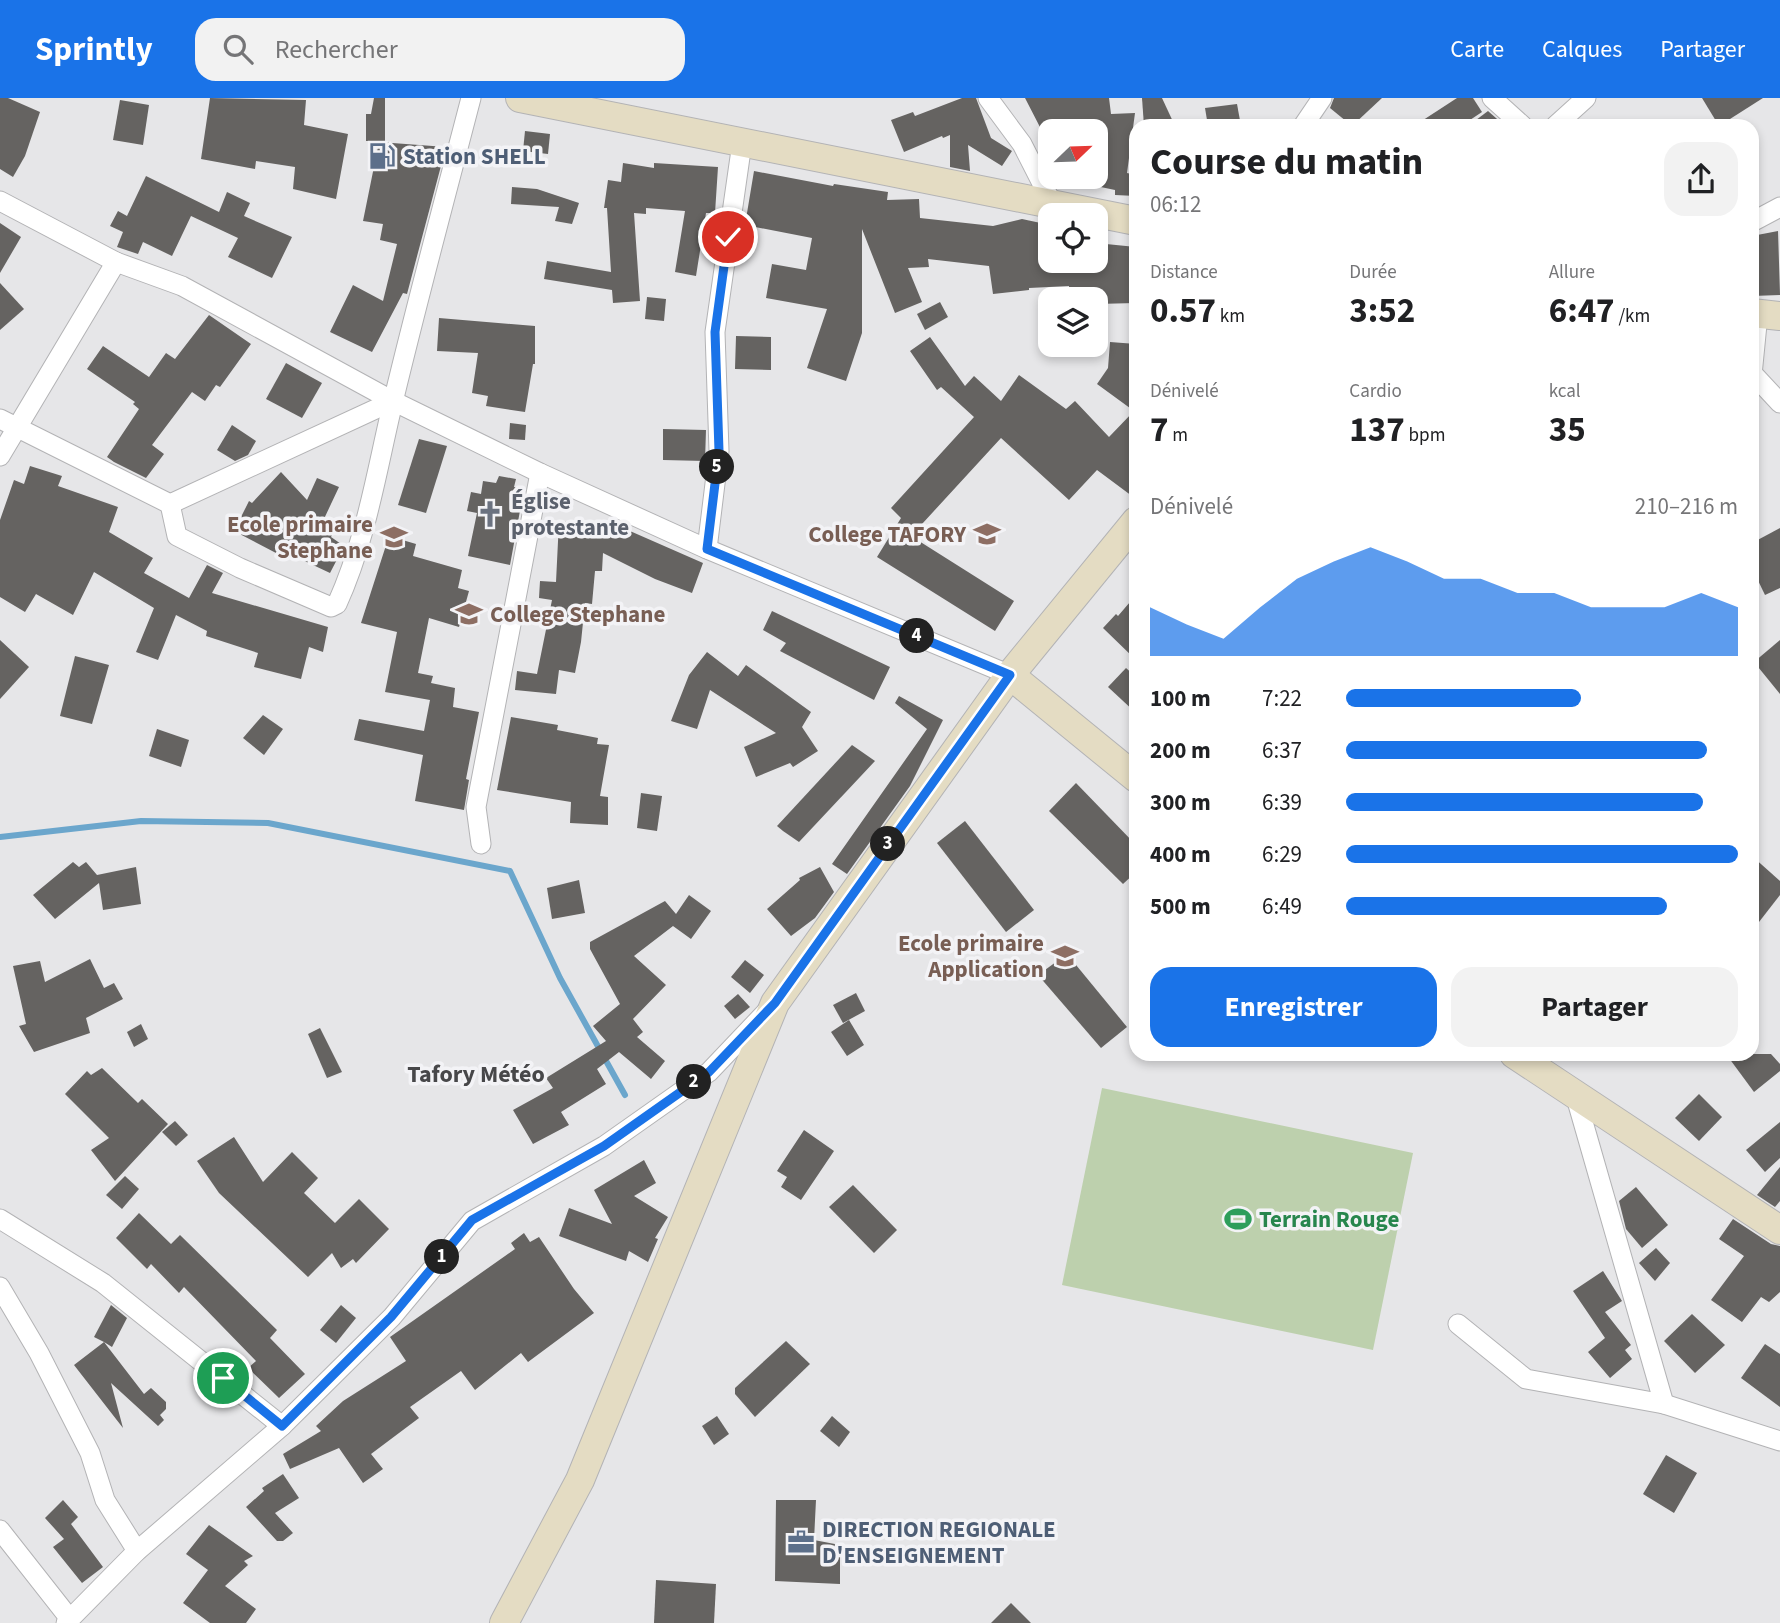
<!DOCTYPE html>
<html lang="fr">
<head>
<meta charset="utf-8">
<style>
  body { margin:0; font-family:"Source Sans 3",sans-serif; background:#f2f2f2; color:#202124; height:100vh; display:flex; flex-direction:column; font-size:26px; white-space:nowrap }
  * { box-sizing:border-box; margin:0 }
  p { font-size:23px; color:#757577 }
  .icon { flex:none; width:38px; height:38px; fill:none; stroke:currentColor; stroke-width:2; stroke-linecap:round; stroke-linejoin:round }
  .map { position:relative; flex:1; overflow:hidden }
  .side { position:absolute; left:1129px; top:21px; width:630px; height:942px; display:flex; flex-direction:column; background:#fff; border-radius:21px; box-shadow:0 4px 10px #0003 }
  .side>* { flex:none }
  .needle { width:46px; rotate:67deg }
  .fabs { position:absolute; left:1038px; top:21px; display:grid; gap:14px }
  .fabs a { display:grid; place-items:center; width:70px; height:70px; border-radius:14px; background:#fff; box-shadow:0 4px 10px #0003; font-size:35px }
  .pin { position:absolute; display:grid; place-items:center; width:60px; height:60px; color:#fff; margin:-30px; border:4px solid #fff; border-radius:50%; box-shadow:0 2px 7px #0007 }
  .km { position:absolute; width:35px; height:35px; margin:-18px; border-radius:50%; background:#222; color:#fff; font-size:19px; line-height:35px; text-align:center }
  .round { display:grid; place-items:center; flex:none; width:74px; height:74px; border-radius:21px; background:#f2f2f2 }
  .headline { display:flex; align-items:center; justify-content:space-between; height:119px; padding:0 21px }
  h1 { font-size:38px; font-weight:700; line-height:52px }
  .metrics { display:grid; grid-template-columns:repeat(3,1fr); gap:10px; height:119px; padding:7px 21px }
  .metrics div { display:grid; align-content:center }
  .metrics b { font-size:35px; font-weight:700 }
  .metrics small { font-size:19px; font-weight:400 }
  .metrics p { font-size:19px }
  .chart { height:196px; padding:14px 21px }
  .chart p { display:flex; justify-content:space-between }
  .chart svg { width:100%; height:126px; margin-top:7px; fill:#1a73e8; opacity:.7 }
  .button { display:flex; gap:14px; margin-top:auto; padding:14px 21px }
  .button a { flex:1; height:80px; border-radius:21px; background:#1a73e8; color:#fff; font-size:28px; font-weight:700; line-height:80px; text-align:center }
  .button a+a { background:#f2f2f2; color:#202124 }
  ul { padding:0 21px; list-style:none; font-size:23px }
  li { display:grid; grid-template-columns:112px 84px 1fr; align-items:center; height:52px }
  li i { height:18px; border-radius:9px; background:#1a73e8 }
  header { display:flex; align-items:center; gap:42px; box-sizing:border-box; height:98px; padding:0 35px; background:#1a73e8; color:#fff }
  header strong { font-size:33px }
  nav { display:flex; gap:38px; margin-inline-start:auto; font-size:24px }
  .search { width:490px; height:63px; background:#f2f2f2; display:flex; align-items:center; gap:18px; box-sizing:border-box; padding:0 24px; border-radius:21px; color:#757577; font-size:26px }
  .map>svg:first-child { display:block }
</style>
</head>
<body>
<header>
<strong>Sprintly</strong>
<div class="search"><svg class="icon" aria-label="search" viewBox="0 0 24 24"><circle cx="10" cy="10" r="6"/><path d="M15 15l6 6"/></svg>Rechercher</div>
<nav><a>Carte</a><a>Calques</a><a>Partager</a></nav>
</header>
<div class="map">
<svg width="1780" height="1525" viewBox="0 0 1780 1525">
  <rect width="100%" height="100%" fill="#e6e6e8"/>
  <path fill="#bdd0ad" d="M1102 990 1413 1055 1373 1252 1062 1187Z"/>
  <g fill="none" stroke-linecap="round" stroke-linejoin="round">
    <path stroke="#6ba6cc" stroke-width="6" d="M0 739 141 723 268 725 510 773 560 880 625 997"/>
  </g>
  <g fill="#656361">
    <path d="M0 0H8L40 14 25 58 13 79 0 71Z"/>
    <path d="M210 0 306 2 304 27 348 36 336 101 293 91 295 69 256 63 255 71 201 61Z"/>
    <path d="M374 0H385V43H366V16H371Z"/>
    <path d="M962 0H976L991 40 1012 53 1002 68 968 47 970 73 950 69V37L943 40 942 38 904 54 891 22 913 14 915 18Z"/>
    <path d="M1025 0H1109L1111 16 1135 15 1127 75 1136 77V98L1115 97V92L1096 88V33H1042Z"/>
    <path d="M1142 0H1162L1175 28H1144Z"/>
    <path d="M1334 0H1382L1352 28 1330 10Z"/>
    <path d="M1457 0H1473L1482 14 1461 28H1414Z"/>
    <path d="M1702 0H1763L1719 28Z"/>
    <path d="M120 2 149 7 143 47 113 42Z"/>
    <path d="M1237 6 1241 28H1208L1205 10Z"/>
    <path d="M1488 13 1505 28H1468Z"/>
    <path d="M525 33 550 36 548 56 523 53Z"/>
    <path d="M379 44 446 49 407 196 403 195 372 254 330 234 353 187 383 203 397 146 380 142 383 126 363 123Z"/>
    <path d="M623 65 654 70V65L718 69 715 115H706L696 178 675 174 685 113 646 110V116L634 115 640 203 613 205 612 192 544 181 547 163 611 174 607 110H604L608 82 621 84Z"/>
    <path d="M754 73 833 88 834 86 888 94 887 102 919 101 920 120 993 128 1022 121 1050 127V163H1096V145L1136 149V205L1096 206V201H1069V188L1029 190V192L993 196 989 168 928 161 929 169 908 170 922 204 895 215 862 131V235L846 283 807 270 827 211 766 200 772 166 806 172 812 140 745 127Z"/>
    <path d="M146 78 219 114 227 94 250 105 244 118 292 139 272 180 228 159 238 140 191 118 172 158 143 144 138 156 117 149 123 134 110 128 118 113 127 118Z"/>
    <path d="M512 89 537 91 579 105 572 126 555 123 559 109 511 106Z"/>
    <path d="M0 125 21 139 0 175Z"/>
    <path d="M1778 133 1780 197 1752 198V138Z"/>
    <path d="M0 185 24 211 0 232Z"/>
    <path d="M647 199 666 201 664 223 645 221Z"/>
    <path d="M940 204 948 219 925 232 917 216Z"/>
    <path d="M209 217 251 246 220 289 216 287 205 303 192 294 152 347 164 356 146 380 114 364 107 359 139 311 133 306 135 304 87 271 103 248 149 279 166 255 175 261Z"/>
    <path d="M439 220 535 228V266H533L525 314 486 308 488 298 472 295 478 255 437 253Z"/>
    <path d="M736 238 771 239V272L735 271Z"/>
    <path d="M930 239 965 288 974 278 1001 303 1019 277 1066 311 1075 303 1109 339 1134 313 1097 286 1108 270 1110 244 1136 246V401L1097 372 1069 402 1001 340 911 438 1014 503 995 533 877 459 901 420 891 410 974 319 941 289 937 292 910 253Z"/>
    <path d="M286 265 322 285 302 320 266 301Z"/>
    <path d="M510 325 526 327 525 342 509 341Z"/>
    <path d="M232 327 256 343 248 357 235 363 217 352Z"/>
    <path d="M663 331 706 332 705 363 663 362Z"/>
    <path d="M419 341 447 348 426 415 398 407Z"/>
    <path d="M30 368 62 378 58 388 118 409 109 434 153 460 144 475 189 500 207 467 223 475 212 495 328 529 323 554 309 549 301 581 254 569 258 555 206 538 207 533 176 517 158 562 136 554 154 510 94 474 73 517 36 496 25 514 0 499V422L14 382 24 386Z"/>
    <path d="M281 374 307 402 317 380 339 389 323 423 336 429 331 439 344 448 330 475 279 451 276 455 234 433 249 403 252 405Z"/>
    <path d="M499 378 516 381 514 389 524 391 510 467 468 458 477 415 467 413 471 394 481 396 483 383 496 385Z"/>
    <path d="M559 423 614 426 703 465 692 495 655 481 603 455 602 473H595L592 506 585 505 581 544 575 575 559 572 556 596 515 592 517 573 537 576 552 502 539 500 540 483 556 484Z"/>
    <path d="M1780 430V490L1765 497 1752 470V445Z"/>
    <path d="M389 438 416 446 413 458 462 472 458 490 469 493 459 529 429 520 418 575 433 578 431 585 455 590 453 609 479 614 466 681 469 682 464 712 415 703 423 657 354 642 359 621 424 633 430 602 385 594 397 534 361 525Z"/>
    <path d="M1136 497V562L1103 530 1116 516 1118 518Z"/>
    <path d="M772 513 890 569 874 602 780 553 786 545 763 532Z"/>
    <path d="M0 542 29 569 0 601Z"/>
    <path d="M1780 542V596L1754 564Z"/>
    <path d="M707 554 738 578 746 567 811 614 802 629 818 653 793 669 790 665 756 679 744 649 776 635 710 592 697 631 671 623 689 577Z"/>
    <path d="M75 558 109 567 92 626 60 618Z"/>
    <path d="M1126 570 1136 579V615L1108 589Z"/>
    <path d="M899 598 943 622 910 688 847 776 832 766 927 631 895 605Z"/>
    <path d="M263 617 283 631 264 657 243 640Z"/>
    <path d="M511 619 558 627 557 632 598 640 597 646 609 647 600 698 608 699V727L570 725 571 704 497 692Z"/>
    <path d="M157 631 189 642 181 669 149 658Z"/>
    <path d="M852 647 875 663 799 744 783 733 777 728Z"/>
    <path d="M1076 685 1136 747V774L1123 786 1049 713Z"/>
    <path d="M641 695 662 698 657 733 637 730Z"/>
    <path d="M965 723 1034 812 1006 834 937 745Z"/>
    <path d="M1752 758 1780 783V797L1752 833Z"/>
    <path d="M73 764 79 769 86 764 97 777 136 769 141 806 103 812 99 785 55 821 33 797Z"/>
    <path d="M820 769 834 794 815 820 791 838 767 811 800 782 799 780Z"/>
    <path d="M579 782 585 815 552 821 547 790Z"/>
    <path d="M689 797 711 813 691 841 673 828 634 858 666 887 633 921 643 934 637 939 665 963 651 981 619 954 597 971 606 986 561 1014 569 1027 533 1046 513 1012 553 990 546 980 606 943 593 928 620 906 590 851V844L665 803 676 816Z"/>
    <path d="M1067 856 1127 929 1101 950 1038 877Z"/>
    <path d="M90 861 104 890 114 885 123 901 86 920 90 935 34 954 19 928 26 926 13 868 40 863 45 884Z"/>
    <path d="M745 862 764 877 750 895 731 879Z"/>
    <path d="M856 895 865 913 843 925 833 907Z"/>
    <path d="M738 896 750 909 735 921 724 908Z"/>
    <path d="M849 922 864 947 847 958 831 934Z"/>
    <path d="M141 926 148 941 134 949 127 934Z"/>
    <path d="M320 930 342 974 327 980 308 936Z"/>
    <path d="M1726 956H1771L1780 966V973L1754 994Z"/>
    <path d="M102 970 138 1005 142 1001 168 1026 115 1083 91 1052 109 1040 65 996 87 973 91 977Z"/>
    <path d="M1699 996 1722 1019 1699 1043 1675 1020Z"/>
    <path d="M175 1023 188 1037 176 1048 162 1034Z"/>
    <path d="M1780 1024V1060L1765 1074 1746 1052Z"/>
    <path d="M804 1032 834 1053 801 1102 781 1089 787 1079 777 1073Z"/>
    <path d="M234 1039 263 1084 292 1054 318 1080 304 1095 335 1125 359 1101 389 1131 356 1165 353 1161 341 1170 332 1155 308 1179 219 1095 197 1063Z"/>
    <path d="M644 1062 656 1085 634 1098 668 1119 655 1140 658 1141 648 1164 629 1153 626 1163 559 1138 569 1110 612 1126 594 1092Z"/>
    <path d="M1780 1069V1103L1775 1109 1757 1097Z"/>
    <path d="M125 1078 139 1091 122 1111 106 1097Z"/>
    <path d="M853 1087 897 1132 874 1155 829 1109Z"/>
    <path d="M1636 1089 1668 1127 1642 1150 1626 1131 1619 1103Z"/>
    <path d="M139 1115 171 1146 180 1137 277 1232 270 1240 305 1276 279 1300 248 1270 256 1263 184 1189 179 1195 151 1166 147 1171 116 1140Z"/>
    <path d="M1733 1121 1771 1146 1780 1148V1194L1769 1204 1761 1199 1742 1224 1711 1202 1744 1158 1719 1141Z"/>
    <path d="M524 1135 530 1144 539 1139 574 1191 594 1215 528 1264 521 1255 475 1292 461 1273 410 1309 419 1320 371 1356 383 1371 363 1385 339 1350 290 1371 283 1356 321 1333 316 1328 343 1303 406 1263 390 1239 515 1151 511 1145Z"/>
    <path d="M1656 1150 1670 1165 1655 1183 1639 1165Z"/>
    <path d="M1603 1173 1622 1203 1605 1214 1631 1247 1625 1252 1632 1261 1610 1280 1588 1254 1605 1240 1573 1193Z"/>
    <path d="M111 1207 127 1220 112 1249 104 1244 144 1296 151 1290 166 1304V1311L160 1317 164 1322 158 1328 111 1285 123 1330 74 1267 104 1244 94 1239Z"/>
    <path d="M341 1207 356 1220 336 1245 320 1232Z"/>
    <path d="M1692 1216 1725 1247 1695 1275 1664 1243Z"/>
    <path d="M786 1243 810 1266 755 1319 735 1296V1290Z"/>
    <path d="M1765 1246 1780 1256V1309L1741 1280Z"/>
    <path d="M717 1318 729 1336 714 1347 702 1328Z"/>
    <path d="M832 1318 850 1334 839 1349 820 1333Z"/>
    <path d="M1666 1357 1697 1375 1674 1415 1643 1396Z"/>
    <path d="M283 1376 299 1400 275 1415 293 1435 283 1443H277L246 1409 264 1393 262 1390Z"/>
    <path d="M63 1402 78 1419 71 1426 103 1469 82 1485 53 1449 64 1441 45 1420Z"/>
    <path d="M776 1402H816L814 1442 840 1447V1486L775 1483Z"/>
    <path d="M209 1427 253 1458 244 1463 248 1467 225 1488 256 1511 246 1525H210L183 1505 208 1472 186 1456Z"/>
    <path d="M656 1482 716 1486 714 1525H654Z"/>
    <path d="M1011 1505 1031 1525H991Z"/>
  </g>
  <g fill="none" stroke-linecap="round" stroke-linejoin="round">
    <defs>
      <g id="street">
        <path d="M988 0 1022 46 1053 107"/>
        <path d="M1492 0 1523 28"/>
        <path d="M1303 28 1322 0"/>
        <path d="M1555 28 1586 0"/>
        <path d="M0 103 116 164 182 188 393 303 540 375 707 451 1010 577"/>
        <path d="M1752 124 1780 109"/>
        <path d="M1753 276 1780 305"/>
        <path d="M1752 277 1758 216"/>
        <path d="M0 321 170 406 393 303"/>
        <path d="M0 358 116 164"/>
        <path d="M170 406 177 438 240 470 331 509 337 506C367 440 377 370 394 300 418 200 445 100 471 0"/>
        <path d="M707 451 719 353 715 234 742 45"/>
        <path d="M481 746 476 709 540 375"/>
        <path d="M1575 996 1664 1306"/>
        <path d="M0 1121 103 1185 282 1328"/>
        <path d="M0 1189 39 1255 90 1355 105 1402 137 1453"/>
        <path d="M1458 1226 1526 1281 1664 1306 1780 1343"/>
        <path d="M0 1432 70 1521"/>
        <path d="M66 1525 137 1453 282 1328 392 1219 472 1123 604 1048 709 974 767 913"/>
      </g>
      <g id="secondary">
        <path d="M520 0 1136 123"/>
        <path d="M1752 215 1780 218"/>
        <path d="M1010 577 1136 680"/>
        <path d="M1514 956 1780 1132"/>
        <path d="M504 1525 580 1382 775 905 1010 577 1136 423"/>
      </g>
    </defs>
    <use href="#street" stroke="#b3b3b5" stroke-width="21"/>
    <use href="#secondary" stroke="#b3b3b5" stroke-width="30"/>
    <use href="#street" stroke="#fff" stroke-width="19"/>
    <use href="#secondary" stroke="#e4dcc3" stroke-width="28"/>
  </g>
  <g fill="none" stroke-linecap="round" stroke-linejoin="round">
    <defs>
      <path id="route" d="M223 1280 282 1328 391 1219 472 1122 604 1048 709 974 775 905 1010 577 707 451 719 353 715 234 728 139"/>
    </defs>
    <use href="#route" stroke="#fff" stroke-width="14"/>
    <use href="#route" stroke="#1a73e8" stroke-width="9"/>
  </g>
  <defs>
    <symbol id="fuel-bare" viewBox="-9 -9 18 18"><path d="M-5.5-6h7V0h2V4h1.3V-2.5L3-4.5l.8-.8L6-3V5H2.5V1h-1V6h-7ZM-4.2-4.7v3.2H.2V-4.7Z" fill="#5c6f8a" stroke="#f3f3f6" stroke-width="2.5" paint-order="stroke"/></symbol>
    <symbol id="church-bare" viewBox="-9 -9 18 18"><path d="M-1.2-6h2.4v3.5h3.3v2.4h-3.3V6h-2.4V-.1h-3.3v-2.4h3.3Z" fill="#6b7280" stroke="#f3f3f6" stroke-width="2.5" paint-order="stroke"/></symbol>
    <symbol id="university-bare" viewBox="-9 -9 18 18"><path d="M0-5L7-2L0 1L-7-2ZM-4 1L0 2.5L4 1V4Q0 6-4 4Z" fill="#8d6e63" stroke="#f3f3f6" stroke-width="2.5" paint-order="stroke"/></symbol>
    <symbol id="school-bare" viewBox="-9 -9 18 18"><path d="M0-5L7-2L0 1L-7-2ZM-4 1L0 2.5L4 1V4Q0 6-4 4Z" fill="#8d6e63" stroke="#f3f3f6" stroke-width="2.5" paint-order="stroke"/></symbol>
    <symbol id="stadium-bare" viewBox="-9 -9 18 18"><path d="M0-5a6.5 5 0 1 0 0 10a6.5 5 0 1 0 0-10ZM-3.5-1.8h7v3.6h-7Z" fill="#2e9e5b" stroke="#f3f3f6" stroke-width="2.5" paint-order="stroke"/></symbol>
    <symbol id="office-bare" viewBox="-9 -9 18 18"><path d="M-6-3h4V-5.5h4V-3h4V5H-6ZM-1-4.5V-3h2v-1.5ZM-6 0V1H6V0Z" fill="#5c6f8a" stroke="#f3f3f6" stroke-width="2.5" paint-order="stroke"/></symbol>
  </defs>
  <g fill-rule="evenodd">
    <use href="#fuel-bare" x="363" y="39" width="38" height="38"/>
    <use href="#church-bare" x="471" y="397" width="38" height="38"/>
    <use href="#university-bare" x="968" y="417" width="38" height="38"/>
    <use href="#school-bare" x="375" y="420" width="38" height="38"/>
    <use href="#university-bare" x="450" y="497" width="38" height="38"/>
    <use href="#school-bare" x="1046" y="839" width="38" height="38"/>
    <use href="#stadium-bare" x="1219" y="1102" width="38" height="38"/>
    <use href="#office-bare" x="782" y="1425" width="38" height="38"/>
  </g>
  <g text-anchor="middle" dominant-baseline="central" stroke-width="7" stroke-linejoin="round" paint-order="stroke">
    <g font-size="23" font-weight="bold" fill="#4e5e75" stroke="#f3f3f6" text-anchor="start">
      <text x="403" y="58">Station SHELL</text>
      <text x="822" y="1431">DIRECTION REGIONALE<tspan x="822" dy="26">D'ENSEIGNEMENT</tspan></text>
    </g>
    <g font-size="23" font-weight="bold" fill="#5b616d" stroke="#f3f3f6" text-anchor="start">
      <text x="511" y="403">Église<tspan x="511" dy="26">protestante</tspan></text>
    </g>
    <g font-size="23" font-weight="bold" fill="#785e54" stroke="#f3f3f6" text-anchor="end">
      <text x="373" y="426">Ecole primaire<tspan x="373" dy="26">Stephane</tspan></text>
      <text x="966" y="436">College TAFORY</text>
      <text x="490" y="516" text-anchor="start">College Stephane</text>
      <text x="1044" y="845">Ecole primaire<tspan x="1044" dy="26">Application</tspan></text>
    </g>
    <g font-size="23" font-weight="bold" fill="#27864d" stroke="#f3f3f6" text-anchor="start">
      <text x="1259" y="1121">Terrain Rouge</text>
    </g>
    <g font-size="24" font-weight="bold" fill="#474749" stroke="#f3f3f6">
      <text x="476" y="976">Tafory Météo</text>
    </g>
  </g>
</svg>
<div class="fabs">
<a><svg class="needle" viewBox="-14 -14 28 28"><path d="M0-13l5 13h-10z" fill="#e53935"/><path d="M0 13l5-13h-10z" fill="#757577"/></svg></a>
<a><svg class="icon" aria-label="locate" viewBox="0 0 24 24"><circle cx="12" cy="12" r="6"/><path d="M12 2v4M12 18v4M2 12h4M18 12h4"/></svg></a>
<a><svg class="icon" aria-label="layers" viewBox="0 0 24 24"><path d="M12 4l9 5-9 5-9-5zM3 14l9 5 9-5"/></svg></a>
</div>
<div class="pin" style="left:223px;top:1280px;background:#1e9e55"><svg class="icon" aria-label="arrive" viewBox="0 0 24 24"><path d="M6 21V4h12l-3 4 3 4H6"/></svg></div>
<div class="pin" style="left:728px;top:139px;background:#d93025"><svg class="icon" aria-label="check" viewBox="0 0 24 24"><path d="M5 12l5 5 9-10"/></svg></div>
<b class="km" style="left:442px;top:1159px">1</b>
<b class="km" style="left:694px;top:984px">2</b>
<b class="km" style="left:888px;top:746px">3</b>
<b class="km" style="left:917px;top:538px">4</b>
<b class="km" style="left:717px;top:369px">5</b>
<section class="side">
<div class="headline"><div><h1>Course du matin</h1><p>06:12</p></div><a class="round"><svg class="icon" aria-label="share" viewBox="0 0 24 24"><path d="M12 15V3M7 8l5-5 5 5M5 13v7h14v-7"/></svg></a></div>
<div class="metrics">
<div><p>Distance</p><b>0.57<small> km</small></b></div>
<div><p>Durée</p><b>3:52</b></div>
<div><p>Allure</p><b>6:47<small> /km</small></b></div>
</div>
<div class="metrics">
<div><p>Dénivelé</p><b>7<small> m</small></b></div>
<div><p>Cardio</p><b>137<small> bpm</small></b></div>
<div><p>kcal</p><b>35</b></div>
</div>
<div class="chart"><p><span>Dénivelé</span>210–216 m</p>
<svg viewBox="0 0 160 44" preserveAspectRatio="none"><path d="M0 44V27L10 33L20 38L30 27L40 17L50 11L60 6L70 11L80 17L90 17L100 22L110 22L120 27L130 27L140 27L150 22L160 27V44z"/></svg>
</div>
<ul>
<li><b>100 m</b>7:22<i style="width:60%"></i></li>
<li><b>200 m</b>6:37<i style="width:92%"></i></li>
<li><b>300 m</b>6:39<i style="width:91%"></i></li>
<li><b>400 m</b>6:29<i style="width:100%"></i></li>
<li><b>500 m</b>6:49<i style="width:82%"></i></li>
</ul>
<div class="button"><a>Enregistrer</a><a>Partager</a></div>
</section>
</div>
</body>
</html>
